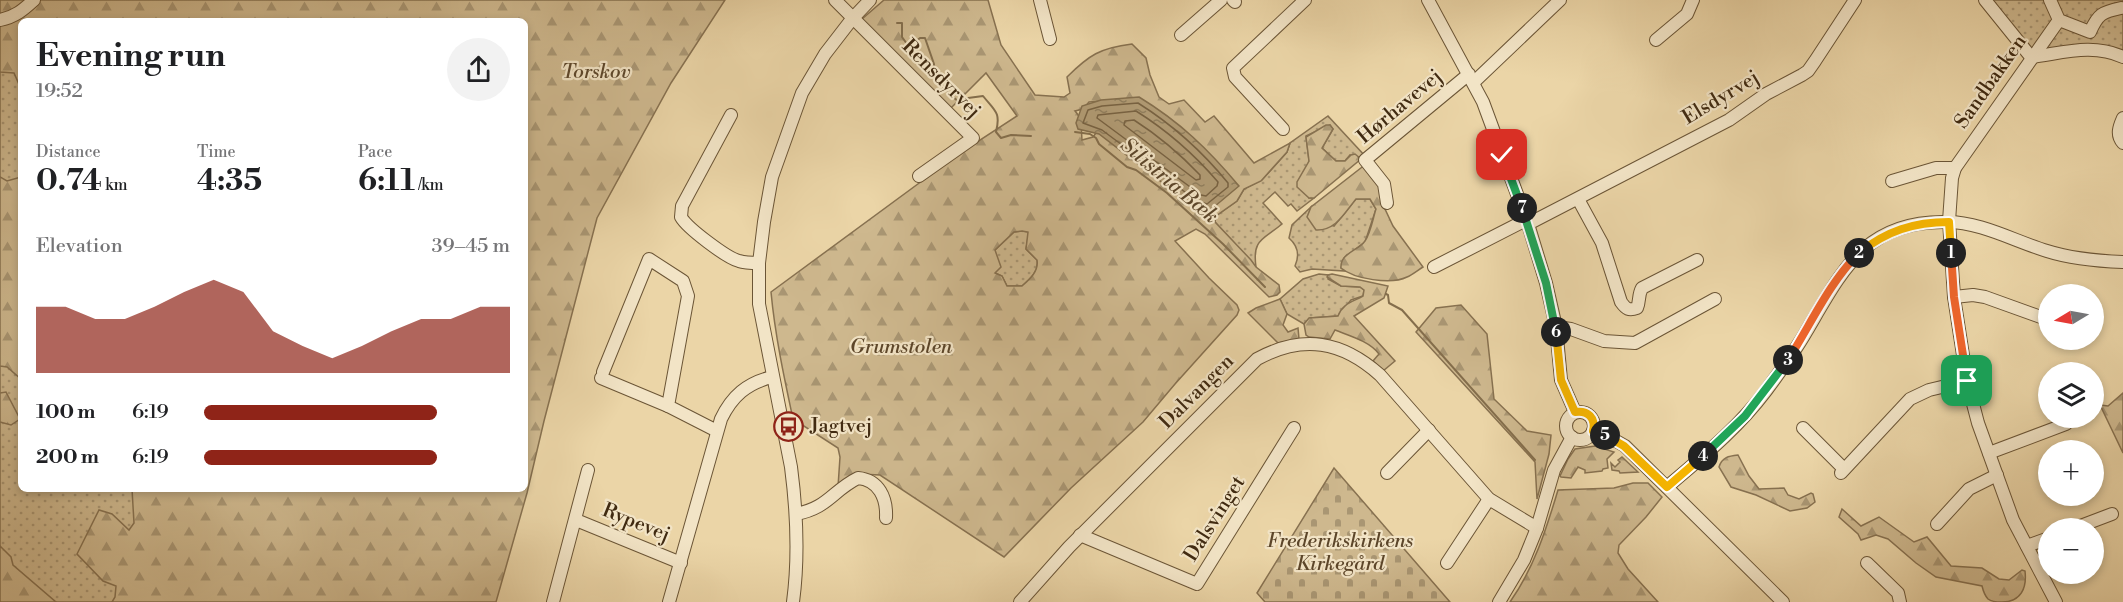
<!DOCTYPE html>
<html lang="en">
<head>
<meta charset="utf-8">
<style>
  body { margin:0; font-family:"Libre Bodoni",serif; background:#f2f2f2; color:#202124; height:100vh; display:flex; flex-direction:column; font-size:22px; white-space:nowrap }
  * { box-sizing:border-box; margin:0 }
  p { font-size:20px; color:#757577 }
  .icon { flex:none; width:33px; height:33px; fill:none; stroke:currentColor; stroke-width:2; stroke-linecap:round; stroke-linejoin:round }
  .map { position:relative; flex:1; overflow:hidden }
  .panel { position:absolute; left:18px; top:18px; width:510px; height:474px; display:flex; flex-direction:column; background:#fff; border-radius:9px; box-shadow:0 3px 9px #0003 }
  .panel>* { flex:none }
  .needle { width:39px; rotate:260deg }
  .tools { position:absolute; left:2038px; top:284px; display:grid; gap:12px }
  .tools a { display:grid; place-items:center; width:66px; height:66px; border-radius:50%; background:#fff; box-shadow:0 3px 9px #0003; font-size:30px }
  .pin { position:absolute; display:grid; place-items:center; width:51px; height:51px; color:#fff; margin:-26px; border-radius:12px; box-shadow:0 3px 9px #0006 }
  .km { position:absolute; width:30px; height:30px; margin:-15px; border-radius:50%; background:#222; color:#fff; font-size:16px; line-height:30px; text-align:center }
  .round { display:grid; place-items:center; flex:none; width:63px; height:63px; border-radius:32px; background:#f2f2f2 }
  .summary { display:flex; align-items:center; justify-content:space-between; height:102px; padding:0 18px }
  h1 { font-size:33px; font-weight:800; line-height:45px }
  .stats { display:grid; grid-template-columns:repeat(3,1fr); gap:9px; height:102px; padding:6px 18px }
  .stats div { display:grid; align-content:center }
  .stats b { font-size:30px; font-weight:800 }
  .stats small { font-size:16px; font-weight:400 }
  .stats p { font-size:16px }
  .chart { height:168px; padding:12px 18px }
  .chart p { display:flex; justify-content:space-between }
  .chart svg { width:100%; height:108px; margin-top:6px; fill:#8f2418; opacity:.7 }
  ul { padding:0 18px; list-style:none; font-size:20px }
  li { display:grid; grid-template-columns:96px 72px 1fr; align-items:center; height:45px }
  li i { height:15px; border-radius:8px; background:#8f2418 }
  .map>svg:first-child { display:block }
</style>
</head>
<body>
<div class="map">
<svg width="2123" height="602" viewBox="0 0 2123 602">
  <defs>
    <pattern id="green-dots" width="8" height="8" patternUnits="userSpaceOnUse" patternTransform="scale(1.5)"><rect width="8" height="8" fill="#ceb88e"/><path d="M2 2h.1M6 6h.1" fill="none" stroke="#a99673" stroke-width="1.8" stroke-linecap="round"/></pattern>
    <pattern id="forest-firs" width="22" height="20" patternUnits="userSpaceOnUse" patternTransform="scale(1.5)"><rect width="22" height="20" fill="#ceb88e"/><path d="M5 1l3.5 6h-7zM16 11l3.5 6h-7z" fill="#a99673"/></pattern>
    <pattern id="cemetery-stones" width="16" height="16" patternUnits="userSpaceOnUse" patternTransform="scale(1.5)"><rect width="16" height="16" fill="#ceb88e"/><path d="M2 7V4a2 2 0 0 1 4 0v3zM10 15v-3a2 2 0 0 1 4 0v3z" fill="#a99673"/></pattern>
    <pattern id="water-ripples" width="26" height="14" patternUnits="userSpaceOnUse" patternTransform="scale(1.5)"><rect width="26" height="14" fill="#b19b74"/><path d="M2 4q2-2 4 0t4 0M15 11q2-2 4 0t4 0" fill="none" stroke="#917f5e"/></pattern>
  </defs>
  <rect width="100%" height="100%" fill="#ebd5a7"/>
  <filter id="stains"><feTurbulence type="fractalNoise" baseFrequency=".00333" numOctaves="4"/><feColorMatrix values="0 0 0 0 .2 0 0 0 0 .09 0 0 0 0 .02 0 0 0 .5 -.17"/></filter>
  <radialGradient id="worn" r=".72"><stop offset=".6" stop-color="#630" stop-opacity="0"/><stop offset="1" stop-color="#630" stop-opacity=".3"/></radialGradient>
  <g fill="url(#green-dots)" stroke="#877150" stroke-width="1.5">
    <path d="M1989 0H2123V54L2046 51 2031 48Z"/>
    <path d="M21 36V489H141L148 602H0V37Z"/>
    <path d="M1328 116 1365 156 1361 159 1350 155 1345 161H1336L1322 148 1333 129 1330 125 1306 136 1309 161V198H1314L1297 211 1291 204 1288 206 1275 192 1263 203 1282 224C1263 240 1252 239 1256 267L1215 222 1216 216 1237 201 1244 189 1262 180 1287 152 1290 143Z"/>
    <path d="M1356 199H1370L1376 209 1365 242 1344 258 1341 268 1345 271 1312 269 1300 272 1295 266C1300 255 1298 246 1289 238L1292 225 1311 207 1308 217 1334 226Z"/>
    <path d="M1022 231 1029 232 1026 249 1037 260C1039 272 1030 279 1022 286H1007L1002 276 995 273V250L1014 232Z"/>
    <path d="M1319 274 1328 275V279L1341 286 1360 287 1364 290 1363 296 1351 300 1338 316 1310 318 1304 324 1287 314 1280 299 1303 279Z"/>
  </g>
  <g fill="url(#forest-firs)" stroke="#877150" stroke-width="1.5" fill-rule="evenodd">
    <path d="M0 0H725L671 83 597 218 544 421 527 493 496 602H112L115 597 116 586 103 581 77 554 99 510 112 514 129 530 134 523 132 489H525V21H21V89L14 73 0 72Z"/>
    <path d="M884 0H988L1001 45 1035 95 1064 97 1070 93 1067 77C1089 55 1100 48 1132 44L1146 58 1150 75 1159 97 1169 104 1184 100 1205 122 1214 116 1254 163 1290 143 1287 152 1261 181 1244 189 1237 201 1216 216 1215 222 1251 260 1256 267 1279 285 1280 292 1277 295 1269 297 1205 234 1196 229 1175 241 1209 278 1237 305 1239 310 1237 315 1175 384 1143 422 1071 488 1004 557 880 475 859 474 838 487 840 457 838 448 793 419C784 377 775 335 771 292L960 153 1017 116 986 73 949 110 862 19ZM1102 101 1113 110 1093 137 1082 140C1081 130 1083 119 1075 111L1083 109 1089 102ZM1022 231 1028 232 1026 249 1037 260C1039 271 1030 279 1022 286H1007L1002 276 995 273 1001 267 995 250 1014 232Z"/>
    <path d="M1326 125H1330L1333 129 1322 148 1336 161H1345L1351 155 1355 154 1361 159 1314 198H1309L1297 187V182L1309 161 1306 137Z"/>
    <path d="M1366 164 1381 185 1385 209 1393 226 1423 267C1418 270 1412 275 1407 277 1391 285 1354 279 1341 268 1340 253 1358 251 1365 241 1371 232 1373 218 1376 209L1370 199H1356C1345 212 1336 231 1316 230L1307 217 1311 207Z"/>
    <path d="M0 177 7 181 21 177V379L7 367 0 366Z"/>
    <path d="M1332 274 1388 286 1384 298 1354 316 1395 361 1383 371 1373 361 1379 354C1369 341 1350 336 1335 330L1330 339 1309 337 1306 335 1304 324 1309 318 1338 316C1343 303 1353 302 1363 296L1364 290 1360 287 1341 286 1327 277 1328 275Z"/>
    <path d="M1280 299 1287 314 1283 325 1288 332 1298 328 1299 339 1278 343 1248 313 1256 308Z"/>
    <path d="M1461 305 1487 334 1494 399 1527 431 1551 435 1549 454 1537 499 1535 462 1416 332 1436 308Z"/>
    <path d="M6 392 20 419 11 425 0 422V393Z"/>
    <path d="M2123 393V453L2100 405 2108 406Z"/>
    <path d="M1595 446 1614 452 1607 459 1608 468 1603 469 1602 471 1585 473V470L1578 467 1571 478 1561 477 1560 476 1568 459 1575 449Z"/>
    <path d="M1738 455 1749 476 1759 489 1784 488 1788 495 1799 499 1811 493 1813 494 1815 502 1807 508 1790 511 1756 495 1731 487 1719 467C1722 457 1729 456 1738 455Z"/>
    <path d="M1622 457 1638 472 1620 473 1619 471 1612 470 1611 463 1615 467 1620 462 1618 460Z"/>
    <path d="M1633 483H1648L1662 497 1646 517 1619 545 1618 553 1628 569 1658 602H1510C1534 568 1546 530 1558 490L1614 488Z"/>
    <path d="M1842 509 1861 526 1879 517 1914 542 1927 537 1951 566 1982 568 1999 579 2009 580 2022 570 2025 571C2027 588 2021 602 2002 602 1998 602 1992 602 1988 599 1985 596 1983 590 1982 586L1936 577 1916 563 1888 539 1876 535 1861 540 1858 534 1839 517Z"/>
    <path d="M0 546 11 557 13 565 56 602H0Z"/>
  </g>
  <path fill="url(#cemetery-stones)" stroke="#877150" stroke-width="1.5" d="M1334 468 1450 602H1265L1257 593Z"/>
  <path fill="url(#water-ripples)" stroke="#846e4c" stroke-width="1.5" d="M1139 97C1180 122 1208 149 1239 186L1208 212 1194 207 1099 134 1078 129 1076 123 1082 106 1101 100Z"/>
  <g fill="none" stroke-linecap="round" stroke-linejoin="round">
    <g stroke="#786242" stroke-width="1.5">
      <path d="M1138 103C1173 125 1202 151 1228 183V187L1207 204 1197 201 1102 130 1083 123 1088 110 1102 106Z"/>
      <path d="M1136 111C1168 131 1194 154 1218 182L1217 186 1206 196 1201 195 1097 118 1098 115Z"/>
      <path d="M1134 120C1159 136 1180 154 1200 175V179L1196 180 1124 125 1125 121Z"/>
    </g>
    <g stroke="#846e4c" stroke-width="2">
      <path d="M897 23H902V37L907 44 911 45 920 38H925L934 64 935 81 960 103 965 102 968 98 983 96C995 111 1001 112 996 132L1001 138 1011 135 1031 136"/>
      <path d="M1075 132 1090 134 1096 138 1099 144 1127 167 1136 170 1167 193 1223 244 1265 287"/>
      <path d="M1386 294 1388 295 1389 303 1402 310 1535 460"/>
    </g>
    <defs>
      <g id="minor">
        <path d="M835 0 973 138 919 176"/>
        <path d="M1040 0 1050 39"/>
        <path d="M1233 0 1235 2"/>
        <path d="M1428 0 1483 102 1528 224 1546 283 1556 327 1561 380 1575 412"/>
        <path d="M1985 0 2031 57C2063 53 2093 43 2123 57"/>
        <path d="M2050 0 2059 20 2090 32C2098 14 2102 12 2121 8"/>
        <path d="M0 20C15 17 23 10 34 0"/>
        <path d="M1181 35 1221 0"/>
        <path d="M1656 40 1687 14 1693 0"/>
        <path d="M1474 82 1560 0"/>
        <path d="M731 115 682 206 681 217C687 228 727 258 739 261 745 263 752 263 759 263"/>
        <path d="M2123 118C2119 127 2116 135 2123 143"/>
        <path d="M1283 129 1235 77 1233 68 1305 0"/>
        <path d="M1892 181 1936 168H1955"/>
        <path d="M1578 199 1602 243 1621 302C1626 309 1629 311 1637 308 1640 301 1638 295 1642 288L1697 260"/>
        <path d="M1387 203 1384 184 1365 160 1469 74"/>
        <path d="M1528 224 1729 120 1766 94 1802 75 1808 71 1815 61 1855 0"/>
        <path d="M1434 267 1526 220"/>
        <path d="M1954 297 1973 295 1985 297 2049 320"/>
        <path d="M1556 327 1571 329 1604 341 1635 343 1715 299"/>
        <path d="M603 372 649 259 683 281 688 296 668 406 717 431"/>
        <path d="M601 378 668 406"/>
        <circle cx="1580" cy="426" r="14"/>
        <path d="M1803 428 1844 469"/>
        <path d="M1593 431 1609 437 1625 446 1783 602"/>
        <path d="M1989 453 2066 424"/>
        <path d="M1387 473 1429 430"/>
        <path d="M1841 473 1910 399 1929 390 1967 381"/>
        <path d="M1667 487C1702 457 1737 429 1765 392 1779 373 1794 353 1806 332 1842 271 1865 220 1947 222 1981 222 2014 241 2047 251 2072 259 2097 261 2123 262"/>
        <path d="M796 514C828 508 832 491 858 478 879 480 887 498 886 518"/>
        <path d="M576 520 681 563"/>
        <path d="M1937 524 1969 489 1997 475"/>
        <path d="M2075 528 2112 514"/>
        <path d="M1080 535 1197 584 1294 428"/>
        <path d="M2027 546 2049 538"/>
        <path d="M1447 563 1489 499"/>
        <path d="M1867 563 1898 593 1900 602"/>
        <path d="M553 602 588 470"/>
        <path d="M669 602 721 419C732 396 747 383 772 377"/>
        <path d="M793 602C799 557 797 513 791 467L759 304V263L764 222 772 177 802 93 825 54 852 19 870 0"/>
        <path d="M1020 602 1069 547 1257 359C1303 334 1342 341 1380 375L1489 499 1537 528"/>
        <path d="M1499 602 1524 560 1537 528 1554 470 1572 437"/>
        <path d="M2056 602 2013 520 1978 423 1967 381 1954 297 1949 221 1952 178 1955 168 2059 20"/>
      </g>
    </defs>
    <use href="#minor" stroke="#6b5536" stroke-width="14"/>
    <use href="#minor" stroke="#f2e4c6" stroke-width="12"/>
  </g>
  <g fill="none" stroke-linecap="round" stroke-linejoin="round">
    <defs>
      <path id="split-1" d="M1951 253 1954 297 1967 381"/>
      <path id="split-2" d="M1859 253C1886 231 1914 222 1949 222L1951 253"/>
      <path id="split-3" d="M1788 360C1811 324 1829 283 1859 253"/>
      <path id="split-4" d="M1703 456 1745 416 1788 360"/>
      <path id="split-5" d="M1605 435 1624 446 1667 487 1703 456"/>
      <path id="split-6" d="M1556 332 1561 380 1575 412C1588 410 1596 418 1593 431L1605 435"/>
      <path id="split-7" d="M1522 208 1546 283 1556 332"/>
      <path id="split-8" d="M1502 155 1522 208"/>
    </defs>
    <use href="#split-1" stroke="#fff" stroke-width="12"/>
    <use href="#split-2" stroke="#fff" stroke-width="12"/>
    <use href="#split-3" stroke="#fff" stroke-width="12"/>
    <use href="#split-4" stroke="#fff" stroke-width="12"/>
    <use href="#split-5" stroke="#fff" stroke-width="12"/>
    <use href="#split-6" stroke="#fff" stroke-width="12"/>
    <use href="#split-7" stroke="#fff" stroke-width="12"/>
    <use href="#split-8" stroke="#fff" stroke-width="12"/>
    <use href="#split-1" stroke="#f0652b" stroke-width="8"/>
    <use href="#split-2" stroke="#f5b400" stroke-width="8"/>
    <use href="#split-3" stroke="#f0652b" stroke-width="8"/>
    <use href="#split-4" stroke="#22a559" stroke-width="8"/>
    <use href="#split-5" stroke="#f5b400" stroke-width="8"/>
    <use href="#split-6" stroke="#f5b400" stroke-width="8"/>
    <use href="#split-7" stroke="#22a559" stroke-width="8"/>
    <use href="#split-8" stroke="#22a559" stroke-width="8"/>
  </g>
  <defs>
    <symbol id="bus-ring" viewBox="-11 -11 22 22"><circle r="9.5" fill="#f2e4c6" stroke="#8f2418" stroke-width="1.5"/><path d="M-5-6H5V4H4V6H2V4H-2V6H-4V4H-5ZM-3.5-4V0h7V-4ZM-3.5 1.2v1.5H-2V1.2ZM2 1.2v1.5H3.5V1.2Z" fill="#8f2418"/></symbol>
  </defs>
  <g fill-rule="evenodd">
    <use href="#bus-ring" x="772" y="410" width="33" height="33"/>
  </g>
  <g text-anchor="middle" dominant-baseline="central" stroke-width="4.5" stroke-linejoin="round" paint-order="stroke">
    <g font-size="20" font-style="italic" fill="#5c462a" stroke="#f2e4c6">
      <text x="596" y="72">Torskov</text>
      <text x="901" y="347">Grumstolen</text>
      <text x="1340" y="541">Frederikskirkens<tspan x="1340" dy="23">Kirkegård</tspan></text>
    </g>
    <g font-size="20" fill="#402a11" stroke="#f2e4c6">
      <text transform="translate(941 79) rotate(45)">Rensdyrvej</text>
      <text transform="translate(1991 82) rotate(-55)">Sandbakken</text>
      <text transform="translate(1721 98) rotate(-31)">Elsdyrvej</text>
      <text transform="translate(1400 107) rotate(-40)">Hørhavevej</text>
      <text transform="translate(1197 392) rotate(-45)">Dalvangen</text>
      <text transform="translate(1215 519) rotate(-58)">Dalsvinget</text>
      <text transform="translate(636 523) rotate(22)">Rypevej</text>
    </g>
    <g font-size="20" fill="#402a11" stroke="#f2e4c6" text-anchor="start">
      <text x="810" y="426">Jagtvej</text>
    </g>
    <g font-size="21" font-style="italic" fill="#5c462a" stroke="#f2e4c6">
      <text transform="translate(1169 181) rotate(40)">Silistria Bæk</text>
    </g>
  </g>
  <rect width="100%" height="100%" filter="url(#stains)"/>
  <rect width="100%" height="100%" fill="url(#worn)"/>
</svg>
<div class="tools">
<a><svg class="needle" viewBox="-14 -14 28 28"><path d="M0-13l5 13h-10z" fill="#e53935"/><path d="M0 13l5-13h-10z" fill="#757577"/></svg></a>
<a><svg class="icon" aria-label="layers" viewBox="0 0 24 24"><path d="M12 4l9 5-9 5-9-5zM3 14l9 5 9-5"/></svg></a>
<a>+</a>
<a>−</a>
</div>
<div class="pin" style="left:1967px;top:381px;background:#1e9e55"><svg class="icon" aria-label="arrive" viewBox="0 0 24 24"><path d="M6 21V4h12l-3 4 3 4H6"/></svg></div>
<div class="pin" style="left:1502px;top:155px;background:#d93025"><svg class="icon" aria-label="check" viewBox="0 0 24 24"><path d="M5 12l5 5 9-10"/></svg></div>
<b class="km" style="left:1951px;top:253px">1</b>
<b class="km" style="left:1859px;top:253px">2</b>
<b class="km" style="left:1788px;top:360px">3</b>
<b class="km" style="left:1703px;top:456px">4</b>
<b class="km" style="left:1605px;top:435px">5</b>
<b class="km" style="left:1556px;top:332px">6</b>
<b class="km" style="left:1522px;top:208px">7</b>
<section class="panel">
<div class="summary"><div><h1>Evening run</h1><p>19:52</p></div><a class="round"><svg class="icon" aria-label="share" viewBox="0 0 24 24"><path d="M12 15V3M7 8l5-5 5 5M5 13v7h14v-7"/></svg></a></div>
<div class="stats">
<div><p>Distance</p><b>0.74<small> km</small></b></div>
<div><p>Time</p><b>4:35</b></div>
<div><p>Pace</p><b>6:11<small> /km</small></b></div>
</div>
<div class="chart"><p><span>Elevation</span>39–45 m</p>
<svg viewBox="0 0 160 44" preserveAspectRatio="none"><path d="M0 44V17L10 17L20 22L30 22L40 17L50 11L60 6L70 11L80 27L90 33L100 38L110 33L120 27L130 22L140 22L150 17L160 17V44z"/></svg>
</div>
<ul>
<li><b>100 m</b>6:19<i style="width:76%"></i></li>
<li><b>200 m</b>6:19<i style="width:76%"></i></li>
</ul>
</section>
</div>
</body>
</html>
